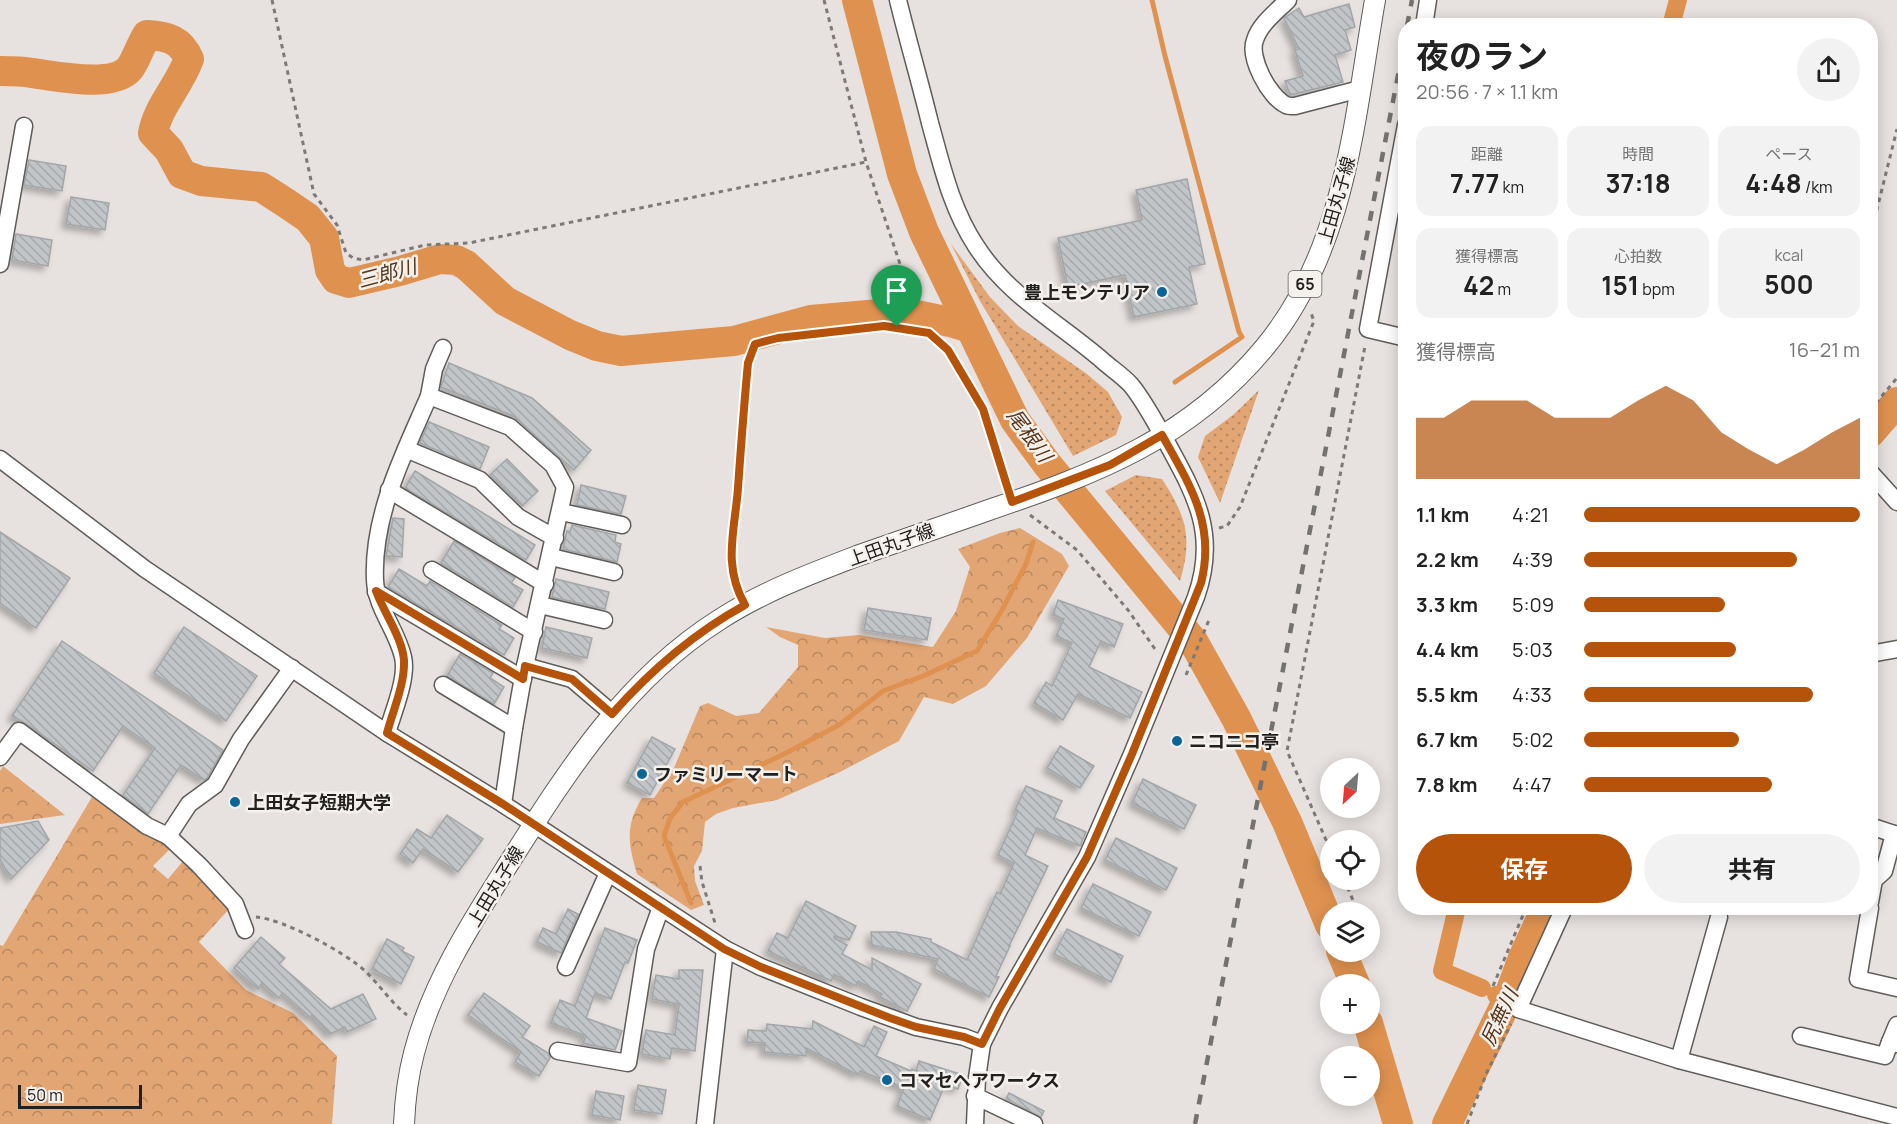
<!DOCTYPE html>
<html lang="ja">
<head>
<meta charset="utf-8">
<style>
  body { margin:0; font-family:Manrope,"Noto Sans JP",sans-serif; background:#f2f2f2; color:#222; height:100vh; display:flex; flex-direction:column; font-size:22px; white-space:nowrap }
  * { box-sizing:border-box; margin:0 }
  p { font-size:20px; color:#767676 }
  .icon { flex:none; width:33px; height:33px; fill:none; stroke:currentColor; stroke-width:2; stroke-linecap:round; stroke-linejoin:round }
  .map { position:relative; flex:1; overflow:hidden }
  .side { position:absolute; left:1398px; top:18px; width:480px; height:897px; display:flex; flex-direction:column; background:#fff; border-radius:24px; box-shadow:0 3px 15px #0003 }
  .side>* { flex:none }
  .needle { width:39px; rotate:206deg }
  .controls { position:absolute; left:1320px; top:758px; display:grid; gap:12px }
  .controls a { display:grid; place-items:center; width:60px; height:60px; border-radius:50%; background:#fff; box-shadow:0 3px 15px #0003; font-size:30px }
  .scale { position:absolute; left:18px; bottom:15px; width:124px; box-sizing:border-box; padding-left:6px; border:3px solid #22211f; border-top:0; font-size:16px; line-height:21px; white-space:nowrap; color:#22211f; -webkit-text-stroke:4px #f4f0ec; paint-order:stroke }
  .pin { position:absolute; display:grid; place-items:center; width:51px; height:51px; color:#fff; margin:-62px -26px; border-radius:50% 50% 50% 0; rotate:-45deg; box-shadow:0 0 6px #0007 }
  .pin .icon { rotate:45deg }
  .round { display:grid; place-items:center; flex:none; width:63px; height:63px; border-radius:32px; background:#f2f2f2 }
  .head { display:flex; align-items:center; justify-content:space-between; height:102px; padding:0 18px }
  h1 { font-size:33px; font-weight:700; line-height:45px }
  .figures { display:grid; grid-template-columns:repeat(3,1fr); gap:9px; height:102px; padding:6px 18px }
  .figures div { display:grid; align-content:center; border-radius:15px; background:#f2f2f2; text-align:center }
  .figures b { font-size:26px; font-weight:700 }
  .figures small { font-size:16px; font-weight:400 }
  .figures p { font-size:16px }
  .chart { height:168px; padding:12px 18px }
  .chart p { display:flex; justify-content:space-between }
  .chart svg { width:100%; height:108px; margin-top:6px; fill:#b45309; opacity:.7 }
  .primary-button { display:flex; gap:12px; margin-top:auto; padding:12px 18px }
  .primary-button a { flex:1; height:69px; border-radius:36px; background:#b45309; color:#fff; font-size:24px; font-weight:700; line-height:69px; text-align:center }
  .primary-button a+a { background:#f2f2f2; color:#222 }
  ul { padding:0 18px; list-style:none; font-size:20px }
  li { display:grid; grid-template-columns:96px 72px 1fr; align-items:center; height:45px }
  li i { height:15px; border-radius:8px; background:#b45309 }
  .map>svg:first-child { display:block }
</style>
</head>
<body>
<div class="map">
<svg width="1897" height="1124" viewBox="0 0 1897 1124">
  <defs>
    <pattern id="grass-dots" width="8" height="8" patternUnits="userSpaceOnUse" patternTransform="scale(1.5)"><rect width="8" height="8" fill="#e2a675"/><path d="M2 2h.1M6 6h.1" fill="none" stroke="#b7875f" stroke-width="1.8" stroke-linecap="round"/></pattern>
    <pattern id="forest-crowns" width="20" height="18" patternUnits="userSpaceOnUse" patternTransform="scale(1.5)"><rect width="20" height="18" fill="#e2a675"/><path d="M2 6a3 3 0 1 1 6 0M12 15a3 3 0 1 1 6 0" fill="none" stroke="#b7875f"/></pattern>
    <pattern id="building-back-hatch" width="6" height="6" patternUnits="userSpaceOnUse" patternTransform="scale(1.5)"><rect width="6" height="6" fill="#c1c5c8"/><path d="M-1 5l2 2M0 0l6 6M5-1l2 2" fill="none" stroke="#a6a9ab"/></pattern>
    <filter id="shadow"><feDropShadow dx="-4.5" dy="4.5" stdDeviation="3" flood-color="#0004"/></filter>
  </defs>
  <rect width="100%" height="100%" fill="#e7e2df"/>
  <g fill="url(#grass-dots)">
    <path d="M951 244 990 297 1018 326 1087 374 1108 392 1122 417 1116 435 1073 456 980 301Z"/>
    <path d="M1259 390 1220 503 1198 457 1205 436 1233 415Z"/>
    <path d="M1136 475 1162 479C1186 516 1193 537 1180 581L1105 491Z"/>
  </g>
  <g fill="url(#forest-crowns)">
    <path d="M1020 528 1062 554 1069 566 1027 638 986 686 953 704 924 697 899 741 840 772 777 800 733 808 716 814 705 822 702 851 694 866 695 881 704 905 691 910 637 874C628 843 625 826 642 798H654L674 768 700 706 708 703 736 716 759 713 798 667V645L780 637 766 627 825 638 859 635 933 647 956 611 970 567 958 549 1000 533Z"/>
    <path d="M3 766 65 815 0 824V771Z"/>
    <path d="M92 797 171 848 153 866 168 879 184 860 231 907 199 942 246 990 293 1013 337 1056 332 1124H0V945L3 946Z"/>
  </g>
  <g fill="none" stroke-linecap="round" stroke-linejoin="round">
    <g stroke="#df9250" stroke-width="5">
      <path d="M1152 0 1165 56 1239 332 1242 337 1175 382"/>
      <path d="M691 903 664 836 670 818 683 802 784 754 839 725 883 691 923 676 977 651 1002 610 1026 564 1033 542"/>
    </g>
    <g stroke="#df9250" stroke-width="18">
      <path d="M1671 26 1678 0"/>
      <path d="M1457 908 1442 971 1482 988"/>
      <path d="M1496 995 1507 1001"/>
    </g>
    <g stroke="#df9250" stroke-width="30">
      <path d="M857 0 902 174 924 232 1015 420 1047 464 1193 641 1236 718 1287 822 1330 925"/>
      <path d="M0 71C11 71 22 71 32 73 56 76 113 89 130 68 136 60 141 44 147 35 168 36 181 40 189 59 179 86 158 106 153 133L169 150 182 174 201 181 261 187 286 203 308 218 324 238 330 270 336 279 349 283 400 271 440 259 456 260 466 265 505 301 570 335 597 346 621 351 734 341 811 320 902 312 950 322 970 328"/>
      <path d="M1870 433 1897 402"/>
      <path d="M1341 951 1355 984"/>
      <path d="M1368 1023 1398 1124"/>
      <path d="M1447 1124 1507 1001 1523 958 1546 908"/>
    </g>
  </g>
  <g fill="url(#building-back-hatch)" stroke="#a2a6a9" stroke-width="1.5" filter="url(#shadow)">
    <path d="M1349 4 1355 27 1345 30 1351 50 1335 55 1343 82 1290 95 1285 81 1303 76 1295 50 1299 49 1284 18 1299 8 1304 17Z"/>
    <path d="M29 160 66 166 62 191 24 185Z"/>
    <path d="M1187 179 1205 264 1189 267 1197 304 1134 317 1125 275 1068 287 1058 238 1142 220 1136 190Z"/>
    <path d="M71 197 109 203 105 230 66 224Z"/>
    <path d="M16 234 52 240 48 266 12 260Z"/>
    <path d="M449 363 532 398 591 450 574 470 513 416 441 387Z"/>
    <path d="M429 422 489 447 480 469 420 443Z"/>
    <path d="M507 459 538 491 522 506 490 475Z"/>
    <path d="M415 471 535 545 526 560 405 488Z"/>
    <path d="M581 485 626 496 621 514 577 505Z"/>
    <path d="M393 518 404 519 402 557 386 556Z"/>
    <path d="M572 525 616 535 615 542 621 544 617 562 563 549 567 531 570 532Z"/>
    <path d="M0 532 70 578 36 628 0 603Z"/>
    <path d="M454 541 515 578 511 583 523 590 513 607 441 563Z"/>
    <path d="M399 569 427 586 430 581 502 625 499 629 514 638 504 655 388 587Z"/>
    <path d="M556 579 609 592 605 609 552 597Z"/>
    <path d="M1058 600 1123 624 1114 647 1101 641 1089 667 1142 692 1130 718 1078 694 1063 720 1034 703 1046 682 1052 686 1072 643 1056 636 1064 619 1053 615Z"/>
    <path d="M868 608 931 618 927 640 864 630Z"/>
    <path d="M184 627 257 676 226 721 154 673Z"/>
    <path d="M546 627 592 638 587 658 542 648Z"/>
    <path d="M62 641 223 750 207 778 204 780 181 765 148 814 123 795 155 748 123 726 93 771 25 723 12 716Z"/>
    <path d="M460 654 493 673 490 678 504 687 494 704 447 676Z"/>
    <path d="M652 737 675 749 650 795 627 783Z"/>
    <path d="M1060 746 1094 766 1080 788 1047 768Z"/>
    <path d="M1143 779 1196 805 1184 829 1132 803Z"/>
    <path d="M1026 786 1062 801 1054 818 1086 832 1080 846 1037 828 1025 855 1048 866 1009 946H1010L996 976 999 977 989 997 934 969 938 959 872 945 871 932H896L931 939V942L967 960 997 892 1000 894 1014 863 998 855 1018 811 1015 810Z"/>
    <path d="M447 815 483 839 458 872 423 849 413 863 400 854 417 829 431 838Z"/>
    <path d="M38 821 49 840 11 879 0 859V828Z"/>
    <path d="M1116 838 1177 868 1166 890 1105 860Z"/>
    <path d="M1093 884 1151 912 1139 936 1081 908Z"/>
    <path d="M806 901 856 926 849 940 834 936V938L847 945 842 954 872 970V958L921 984 907 1011 880 997 882 994 858 981 856 986 834 974 831 981 768 951 777 933 788 938Z"/>
    <path d="M568 909 578 914 561 953 537 942 543 928 556 934Z"/>
    <path d="M605 928 637 940 628 963 625 962 611 999 595 993 586 1018 622 1031 615 1050 583 1043 586 1036 551 1023 560 1000 575 1006Z"/>
    <path d="M1067 929 1123 956 1111 982 1054 954Z"/>
    <path d="M261 937 285 958 279 964 331 1009 363 994 376 1019 347 1032 345 1027 330 1034 312 1015 310 1017 283 993 279 998 262 983 258 989 234 968Z"/>
    <path d="M387 939 404 948 402 951 414 957 401 984 372 969Z"/>
    <path d="M679 970H703L695 1051 672 1048 670 1059 642 1054 646 1030 675 1035 679 1004 652 999 656 975 679 979Z"/>
    <path d="M484 993 530 1026 522 1037 548 1053 550 1058 539 1076 515 1062 521 1052 468 1015Z"/>
    <path d="M813 1021 864 1047 874 1026 887 1032 876 1056 911 1071 912 1069 916 1071 919 1061 963 1075 958 1089 945 1085 930 1120 897 1106 904 1088 860 1071 858 1075 806 1048V1056L764 1052 765 1043 747 1042 748 1030 766 1031 767 1024 812 1029Z"/>
    <path d="M638 1085 666 1090 662 1114 634 1110Z"/>
    <path d="M596 1091 624 1096 620 1120 592 1115Z"/>
    <path d="M1009 1093 1044 1111 1041 1117 1006 1099Z"/>
  </g>
  <g fill="none" stroke-linecap="round" stroke-linejoin="round">
    <defs>
      <g id="minor">
        <path d="M898 0C908 41 920 82 930 123 942 166 951 208 976 246 1008 296 1059 323 1103 361 1112 369 1123 376 1131 385 1145 402 1156 424 1167 443 1196 496 1218 535 1196 597L1132 754 1087 857 1000 1008 982 1044 977 1078 975 1124"/>
        <path d="M1288 0C1276 12 1260 24 1255 40 1248 57 1269 97 1286 105 1288 106 1292 106 1295 106L1360 89"/>
        <path d="M1424 26 1428 0"/>
        <path d="M1406 125 1368 329 1406 338"/>
        <path d="M0 264 24 126"/>
        <path d="M429 396 434 369 443 348"/>
        <path d="M406 449 480 480 518 517 555 538"/>
        <path d="M0 459 145 569 387 733 503 804 725 949 761 967 861 1007 916 1027 964 1037 982 1044"/>
        <path d="M1870 472 1897 502"/>
        <path d="M389 490 545 584"/>
        <path d="M561 512 622 525"/>
        <path d="M551 557 614 572"/>
        <path d="M432 570 534 632"/>
        <path d="M376 592 523 679"/>
        <path d="M540 605 604 620"/>
        <path d="M1870 654 1897 649"/>
        <path d="M525 666 572 679 613 714"/>
        <path d="M443 685 514 728"/>
        <path d="M387 733C393 712 408 678 403 657 397 630 376 608 375 580 372 515 404 454 429 396L510 427 553 465 565 487 525 666 514 728 503 804"/>
        <path d="M0 757 19 731 147 826 168 836 199 865 235 904 245 930"/>
        <path d="M1870 826 1897 835"/>
        <path d="M168 836 189 804 215 785 241 739 292 668"/>
        <path d="M1870 902 1874 880 1884 871 1894 834"/>
        <path d="M1564 908 1518 1009 1679 1060 1897 1117"/>
        <path d="M1870 908 1858 979 1897 988"/>
        <path d="M566 967 608 873"/>
        <path d="M1897 1025 1890 1042 1897 1044"/>
        <path d="M1801 1036 1885 1056 1890 1042"/>
        <path d="M558 1051 628 1063 646 949 661 907"/>
        <path d="M1679 1060 1719 917"/>
        <path d="M975 1096 1034 1124"/>
        <path d="M705 1124 725 949"/>
      </g>
      <path id="major" d="M404 1124C405 1100 408 1076 414 1053 432 983 473 920 511 860 568 770 627 678 719 620 762 592 810 574 857 556 900 541 943 526 986 511 1095 474 1189 439 1265 347 1346 249 1354 120 1375 0"/>
    </defs>
    <use href="#minor" stroke="#5f5c59" stroke-width="19"/>
    <use href="#major" stroke="#5f5c59" stroke-width="22"/>
    <g stroke="#7c7977" stroke-width="3" stroke-dasharray="4.5 4.5" stroke-linecap="butt">
      <path d="M272 0 314 194 337 225 346 253 353 258 363 260 425 245 469 243 866 162"/>
      <path d="M824 0 866 162 908 288 897 303V328"/>
      <path d="M1870 237 1897 129"/>
      <path d="M1870 410 1897 378"/>
      <path d="M1030 515 1077 550 1128 610 1157 652"/>
      <path d="M1219 528 1227 526 1240 507 1314 321 1311 313"/>
      <path d="M739 590 733 574 731 537 737 500 748 363 755 344 778 337 884 325 929 333 949 350 983 409 1007 485"/>
      <path d="M1186 675 1209 620"/>
      <path d="M1330 849 1287 751 1365 346"/>
      <path d="M700 866 702 882 715 923"/>
      <path d="M1344 879 1358 912"/>
      <path d="M256 917C283 919 345 952 365 971 380 985 391 1003 407 1015"/>
      <path d="M1370 937 1371 940"/>
      <path d="M1493 986 1526 908"/>
      <path d="M1467 1124 1487 1072 1511 1024"/>
    </g>
    <use href="#minor" stroke="#fff" stroke-width="16"/>
    <use href="#major" stroke="#fff" stroke-width="20"/>
    <g stroke="#74726f" stroke-width="4.5" stroke-dasharray="10 10" stroke-linecap="butt">
      <path d="M1407 26 1412 0"/>
      <path d="M1195 1124 1406 34"/>
    </g>
  </g>
  <g fill="none" stroke-linecap="round" stroke-linejoin="round">
    <defs>
      <path id="route" d="M884 326 929 333 948 350 983 409 1012 502 1110 465 1162 435C1190 485 1216 525 1201 583L1132 754 1087 857 1000 1008 982 1044 964 1037 916 1027 890 1018 761 967 724 949 503 804 387 733C393 710 405 684 404 660 402 637 384 613 376 591L523 679 525 666 572 679 612 714C651 670 694 633 745 605 722 565 735 530 738 488 741 446 744 405 748 363L755 344 778 338Z"/>
    </defs>
    <use href="#route" stroke="#fff" stroke-width="12"/>
    <use href="#route" stroke="#b45309" stroke-width="8"/>
  </g>
  <g fill="#0d6595" stroke="#f4f0ec" stroke-width="2">
    <circle cx="1162" cy="292" r="6"/>
    <circle cx="1177" cy="741" r="6"/>
    <circle cx="642" cy="774" r="6"/>
    <circle cx="235" cy="802" r="6"/>
    <circle cx="887" cy="1080" r="6"/>
  </g>
  <g text-anchor="middle" dominant-baseline="central" stroke-width="5" stroke-linejoin="round" paint-order="stroke">
    <rect fill="#f4f0ec" stroke="#615f5c" stroke-width="1.5" x="1288.5" y="271" width="33" height="26" rx="4.5"/>
    <g font-size="16" font-weight="bold" fill="#22211f">
      <text x="1305" y="284">65</text>
    </g>
    <g font-size="18" fill="#22211f" stroke="#f4f0ec">
      <text transform="translate(1336 200) rotate(-74)">上田丸子線</text>
      <text transform="translate(891 544) rotate(-20)">上田丸子線</text>
      <text transform="translate(495 886) rotate(-59)">上田丸子線</text>
    </g>
    <g font-size="18" font-weight="bold" fill="#22211f" stroke="#f4f0ec" text-anchor="start">
      <text x="1150" y="292" text-anchor="end">豊上モンテリア</text>
      <text x="1189" y="741">ニコニコ亭</text>
      <text x="654" y="774">ファミリーマート</text>
      <text x="247" y="802">上田女子短期大学</text>
      <text x="899" y="1080">コマセヘアワークス</text>
    </g>
    <g font-size="20" font-style="italic" fill="#57361b" stroke="#f4f0ec">
      <text transform="translate(387 273) rotate(-15)">三郎川</text>
      <text transform="translate(1030 435) rotate(54)">尾根川</text>
      <text transform="translate(1499 1017) rotate(-65)">尻無川</text>
    </g>
  </g>
</svg>
<div class="controls">
<a><svg class="needle" viewBox="-14 -14 28 28"><path d="M0-13l5 13h-10z" fill="#e53935"/><path d="M0 13l5-13h-10z" fill="#767676"/></svg></a>
<a><svg class="icon" aria-label="locate" viewBox="0 0 24 24"><circle cx="12" cy="12" r="6"/><path d="M12 2v4M12 18v4M2 12h4M18 12h4"/></svg></a>
<a><svg class="icon" aria-label="layers" viewBox="0 0 24 24"><path d="M12 4l9 5-9 5-9-5zM3 14l9 5 9-5"/></svg></a>
<a>+</a>
<a>−</a>
</div>
<div class="scale">50 m</div>
<div class="pin" style="left:897px;top:327px;background:#1e9e55"><svg class="icon" aria-label="arrive" viewBox="0 0 24 24"><path d="M6 21V4h12l-3 4 3 4H6"/></svg></div>
<section class="side">
<div class="head"><div><h1>夜のラン</h1><p>20:56 · 7 × 1.1 km</p></div><a class="round"><svg class="icon" aria-label="share" viewBox="0 0 24 24"><path d="M12 15V3M7 8l5-5 5 5M5 13v7h14v-7"/></svg></a></div>
<div class="figures">
<div><p>距離</p><b>7.77<small> km</small></b></div>
<div><p>時間</p><b>37:18</b></div>
<div><p>ペース</p><b>4:48<small> /km</small></b></div>
</div>
<div class="figures">
<div><p>獲得標高</p><b>42<small> m</small></b></div>
<div><p>心拍数</p><b>151<small> bpm</small></b></div>
<div><p>kcal</p><b>500</b></div>
</div>
<div class="chart"><p><span>獲得標高</span>16–21 m</p>
<svg viewBox="0 0 160 44" preserveAspectRatio="none"><path d="M0 44V19L10 19L20 12L30 12L40 12L50 19L60 19L70 19L80 12L90 6L100 12L110 25L120 32L130 38L140 32L150 25L160 19V44z"/></svg>
</div>
<ul>
<li><b>1.1 km</b>4:21<i style="width:100%"></i></li>
<li><b>2.2 km</b>4:39<i style="width:77%"></i></li>
<li><b>3.3 km</b>5:09<i style="width:51%"></i></li>
<li><b>4.4 km</b>5:03<i style="width:55%"></i></li>
<li><b>5.5 km</b>4:33<i style="width:83%"></i></li>
<li><b>6.7 km</b>5:02<i style="width:56%"></i></li>
<li><b>7.8 km</b>4:47<i style="width:68%"></i></li>
</ul>
<div class="primary-button"><a>保存</a><a>共有</a></div>
</section>
</div>
</body>
</html>
